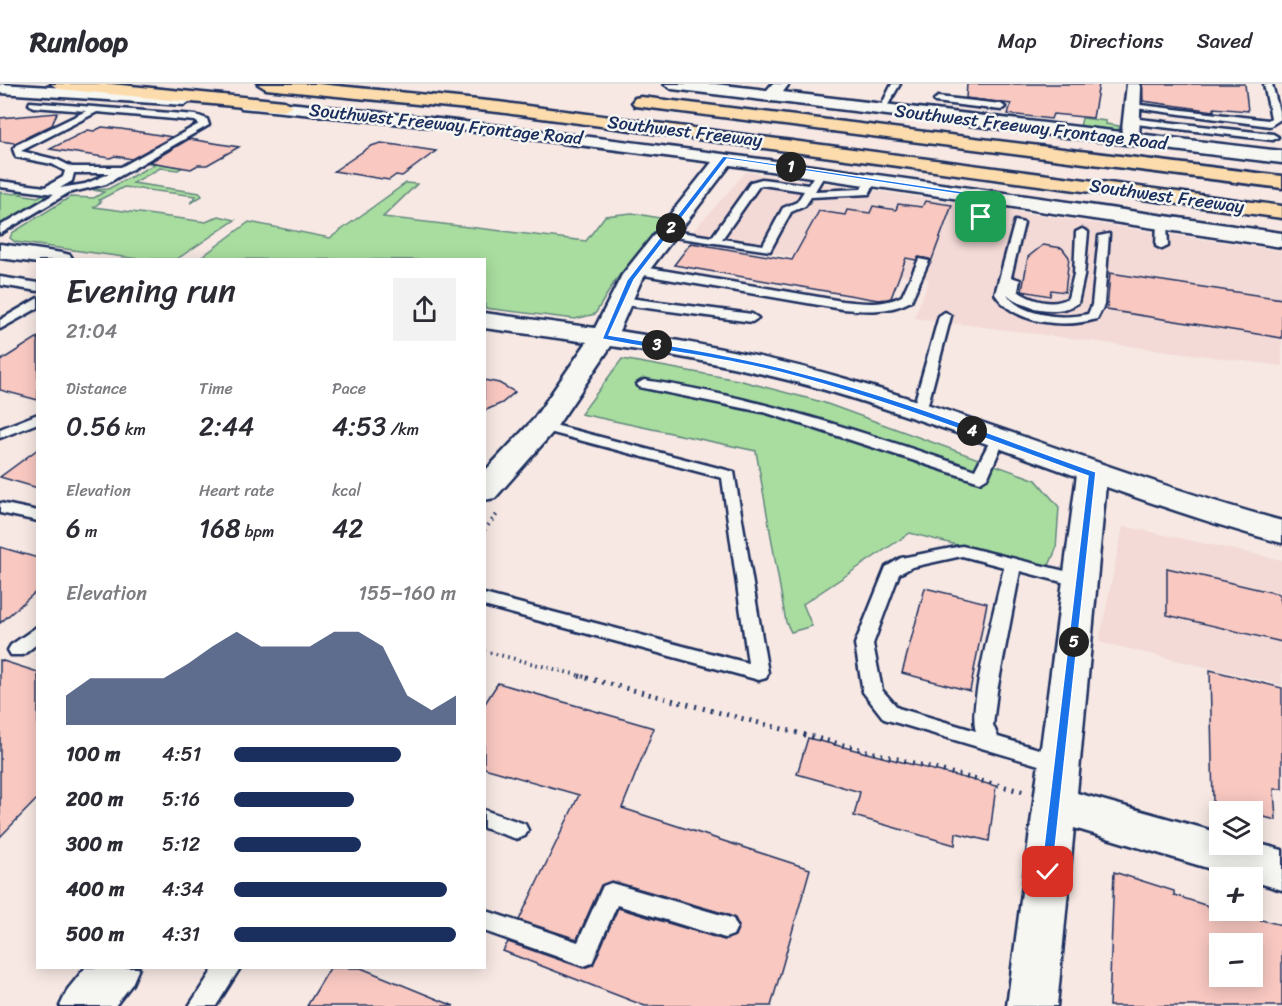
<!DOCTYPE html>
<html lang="en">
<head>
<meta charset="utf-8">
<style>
  body { margin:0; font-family:Sriracha,sans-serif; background:#f2f2f3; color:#2b2b33; height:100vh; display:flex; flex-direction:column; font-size:22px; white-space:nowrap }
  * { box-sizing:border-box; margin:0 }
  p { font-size:20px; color:#7c7c81 }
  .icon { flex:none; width:33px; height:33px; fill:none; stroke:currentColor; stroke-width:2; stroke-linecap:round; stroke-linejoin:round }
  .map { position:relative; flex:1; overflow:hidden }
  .sheet { position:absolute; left:36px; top:174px; width:450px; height:711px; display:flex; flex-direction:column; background:#fff; border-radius:0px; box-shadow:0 3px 15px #0003 }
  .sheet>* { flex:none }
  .tools { position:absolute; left:1209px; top:717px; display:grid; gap:12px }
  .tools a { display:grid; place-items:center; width:54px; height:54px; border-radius:0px; background:#fff; box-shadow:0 3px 15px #0003; font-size:30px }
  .pin { position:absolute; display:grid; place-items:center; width:51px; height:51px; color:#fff; margin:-26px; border-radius:12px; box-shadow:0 3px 9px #0006 }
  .km { position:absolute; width:30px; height:30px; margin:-15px; border-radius:50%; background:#222; color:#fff; font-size:16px; line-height:30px; text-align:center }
  .round { display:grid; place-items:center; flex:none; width:63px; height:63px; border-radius:0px; background:#f2f2f3 }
  .head { display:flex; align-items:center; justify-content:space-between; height:102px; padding:0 30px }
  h1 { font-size:33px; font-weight:600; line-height:45px }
  .metrics { display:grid; grid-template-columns:repeat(3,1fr); gap:9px; height:102px; padding:6px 30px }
  .metrics div { display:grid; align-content:center }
  .metrics b { font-size:26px; font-weight:600 }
  .metrics small { font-size:16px; font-weight:400 }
  .metrics p { font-size:16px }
  .chart { height:168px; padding:12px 30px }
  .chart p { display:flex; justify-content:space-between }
  .chart svg { width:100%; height:108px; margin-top:6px; fill:#1b2f5e; opacity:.7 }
  ul { padding:0 30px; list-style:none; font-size:20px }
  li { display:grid; grid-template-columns:96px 72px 1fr; align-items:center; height:45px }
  li i { height:15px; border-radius:8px; background:#1b2f5e }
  header { display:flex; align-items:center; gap:36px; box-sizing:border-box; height:84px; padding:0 30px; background:#fff; border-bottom:2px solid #e1e1e2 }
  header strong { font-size:28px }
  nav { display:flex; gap:33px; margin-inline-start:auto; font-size:21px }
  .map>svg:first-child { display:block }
</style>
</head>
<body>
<header>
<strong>Runloop</strong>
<nav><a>Map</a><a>Directions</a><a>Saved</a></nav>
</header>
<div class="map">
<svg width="1282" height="922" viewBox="0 0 1282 922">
  <rect width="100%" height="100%" fill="#f7e8e3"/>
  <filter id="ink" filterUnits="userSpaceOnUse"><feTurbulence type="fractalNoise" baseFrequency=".0167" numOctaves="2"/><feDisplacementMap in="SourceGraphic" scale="12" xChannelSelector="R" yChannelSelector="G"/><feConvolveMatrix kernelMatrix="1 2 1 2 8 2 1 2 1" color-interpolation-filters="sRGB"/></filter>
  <g filter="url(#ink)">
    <g fill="#f3dad7">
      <path d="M746 88 1282 167V282L914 234 929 196 686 155Z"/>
      <path d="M1123 442 1282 476V601L1099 558Z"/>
    </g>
    <g fill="#a9dd9f" stroke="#62867e" stroke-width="1.5">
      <path d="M1082 34 1106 37V40L1119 42V48L1080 43Z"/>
      <path d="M147 76 183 83 178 86 160 84 133 99 200 109 202 112 190 119 196 112 124 103 99 116 101 118 94 123 206 138 219 132 235 136 177 175H138L15 158 10 154 12 149 70 113 94 114 104 108 93 106 108 105 155 80 144 78Z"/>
      <path d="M406 99 417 100 383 133 586 157 605 132 632 129 665 135 615 197 595 230 575 235 485 224 484 176 199 175 249 138 330 154Z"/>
      <path d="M26 104 29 105 20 110 38 113 49 107 53 110 0 143V108L15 110Z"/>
      <path d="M622 275 738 296 822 318 1036 396 1059 423 1056 465 1048 484 910 449 803 520 812 542 791 548 786 538 756 367 581 330Z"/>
    </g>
    <g fill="#f8c8c1" stroke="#1b2f5e" stroke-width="1.5" fill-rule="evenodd">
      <path d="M967 0H1099L1093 34 1053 30 1051 35 1008 30 1011 20 966 14Z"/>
      <path d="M1142 0H1245L1248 27 1214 24V27L1143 17Z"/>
      <path d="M57 29 52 41 15 59 0 57V34Z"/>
      <path d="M102 43 121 45 172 53 132 75 115 72 110 74 50 65 88 46 94 47Z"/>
      <path d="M189 55 239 63 207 81H198L191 85 150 78Z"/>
      <path d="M381 59 396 61 436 67 402 92 396 91 389 96 334 87 371 62Z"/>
      <path d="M925 117 952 121 931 178 929 175 919 173 916 176 906 174 891 214 887 215 878 216 674 181 691 159 792 176 819 127 845 131 847 126 870 129 873 122 896 126 898 120 922 123Z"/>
      <path d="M1043 161 1062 164 1069 173 1065 208 1051 206 1050 212 1022 207 1028 173Z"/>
      <path d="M1110 189 1282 215V254L1107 226Z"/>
      <path d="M38 253V316L0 306V277Z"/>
      <path d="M484 296 499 299 515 308 502 319 484 327Z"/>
      <path d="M38 365V404L0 393Z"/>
      <path d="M0 463 38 474V506L0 539Z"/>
      <path d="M1167 484 1279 510 1282 522V558L1167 531Z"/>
      <path d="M925 504 987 519 970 607 902 589Z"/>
      <path d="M0 576 38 588V714L0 753Z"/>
      <path d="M1210 586 1282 604V705H1274L1276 736 1252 730V728L1213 719Z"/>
      <path d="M498 599 654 644 622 724 810 785 771 922H645L503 867 508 858 583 884 593 881 618 824 724 856 735 852 739 842 735 834 726 830 612 797 601 801 577 855 519 836 579 711 484 684V621Z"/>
      <path d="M808 654 996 702 989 757 956 749 955 761 854 732 860 708 797 690Z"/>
      <path d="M1114 788 1174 807V811L1220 826 1282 841V922H1109ZM1220 860H1252V892H1220Z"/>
      <path d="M330 884H361L454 922H307Z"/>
    </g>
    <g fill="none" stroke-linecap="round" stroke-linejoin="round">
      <defs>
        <g id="lane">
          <path d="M892 0H900L885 26H879Z"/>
          <path d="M1264 0H1272L1281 35 1270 42 1128 23 1132 20 1268 36 1271 34Z"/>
          <path d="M938 13 1001 20 1005 23 1001 26 935 18 934 16Z"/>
          <path d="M30 18 196 31 207 35 209 41 106 100 68 109 0 150V142L54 110 0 103V97L45 103 63 93 65 87 52 80 16 73 13 65 16 61 86 27 33 23 29 20ZM97 28 195 37 199 40 121 83H72L58 76 21 67ZM74 89H111L85 100 60 104 72 97Z"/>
          <path d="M1130 34 1273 50 1278 53 1273 56 1127 39 1125 37Z"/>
          <path d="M818 85 827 87 815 107 861 105 868 93 877 95 869 110 811 113 805 122 791 128 770 167 667 152 661 149 667 146 712 153 751 98 762 95 808 101ZM762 101 804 107 797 118 783 124 763 161 722 155 759 102Z"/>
          <path d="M989 109 994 112 986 133 977 135 976 133 984 112Z"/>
          <path d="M1162 135 1167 138 1168 162 1162 165 1156 162 1157 138Z"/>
          <path d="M1015 137 1024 139 1011 193 1020 196 1018 207C1031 217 1054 223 1068 214L1074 190 1076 148 1082 145 1088 148 1084 192 1078 219C1059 232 1024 226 1007 210 1020 232 1065 236 1088 230L1092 221 1099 152 1109 150 1104 221 1097 235C1065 244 1015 241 995 210Z"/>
          <path d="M919 175 929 177 911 217C889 229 866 227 842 225L638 190 632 186 638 182 842 217C863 219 883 222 902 212Z"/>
          <path d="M0 193 38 199V207L0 201Z"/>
          <path d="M621 213 752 230 758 234 752 238 617 220V214Z"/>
          <path d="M38 214V224L0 245V236Z"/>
          <path d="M945 228 951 232 926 328 924 331H914L912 328 939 232Z"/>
          <path d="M644 296C758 313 866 349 975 386L992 353H1002L1004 356 988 393 980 398 767 329 639 303 637 300Z"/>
          <path d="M38 330V339L0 354V345Z"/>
          <path d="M543 338 734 388 768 589 766 594 759 596 484 522V510L748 579 722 394 538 345 536 342 538 339Z"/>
          <path d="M0 419 38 427V437L0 429Z"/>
          <path d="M962 462 1081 491 1090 497 1081 503 1020 487 997 607 993 641 998 653 1066 673 1069 679 1066 685 1059 687 884 635 863 608 855 560 886 483 901 474ZM962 472 1004 483C998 513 967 625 976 647L898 624 882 606 873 560 899 490 912 483Z"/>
          <path d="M38 542V559L23 571H11L8 566 11 561Z"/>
          <path d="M484 726 525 740 528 746 525 752 517 755 484 744Z"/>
          <path d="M611 799 725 832 733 835 737 843 733 851 725 854 617 821 592 879 584 882 484 847V826L578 858 603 802Z"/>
          <path d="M214 884H240L216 922H189Z"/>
        </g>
        <g id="street">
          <path d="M772 0H789L777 16 771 17 762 12Z"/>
          <path d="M1127 0H1139L1141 4 1139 55 1130 61 1121 55Z"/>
          <path d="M1092 381 1103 383 1107 390 1077 709 1220 749V760H1252V758L1282 766V806L1252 797V794H1241L1074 744 1057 922H1007L1077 390 1081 383Z"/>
        </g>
        <g id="secondary">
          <path d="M0 0 184 11 193 16 184 21 0 9Z"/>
          <path d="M664 0H715L1282 67V79L672 5Z"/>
          <path d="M247 15C594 48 937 99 1282 149V163L730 81 641 197 619 247C696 259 772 273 846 295 993 338 1134 396 1282 437V459C1126 417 979 351 825 306 755 286 683 272 611 262L553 348 495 414 484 416V388L533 336 587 258 484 244V229L595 244 622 191 712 78 453 45 241 24 238 20 241 16Z"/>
          <path d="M0 160 62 169 70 171 73 176H38V179L0 174Z"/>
          <path d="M85 884H139L132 900 115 922H60L68 905Z"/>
        </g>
        <g id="highway">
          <path d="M51 0H111L284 17 293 22 284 27 59 5Z"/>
          <path d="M258 0H318L498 18 1282 122V134L498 28 266 5Z"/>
          <path d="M641 13 1282 92V104L635 22 632 18 635 14Z"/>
        </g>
      </defs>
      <use href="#lane" stroke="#1b2f5e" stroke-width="5"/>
      <use href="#street" stroke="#1b2f5e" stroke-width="5"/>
      <use href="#secondary" stroke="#1b2f5e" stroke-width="5"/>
      <use href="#highway" stroke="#1b2f5e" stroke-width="5"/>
      <g stroke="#1b2f5e" stroke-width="4" stroke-dasharray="1.5 4.5" stroke-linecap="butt">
        <path d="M484 446 499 428"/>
        <path d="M484 567 585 593"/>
      </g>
      <path stroke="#1b2f5e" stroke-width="5" stroke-dasharray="2 6" stroke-linecap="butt" d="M579 592 1024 708"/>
      <use href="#lane" fill="#f6f6f2" fill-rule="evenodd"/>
      <use href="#street" fill="#f6f6f2" fill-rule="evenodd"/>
      <use href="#secondary" fill="#f6f6f2" fill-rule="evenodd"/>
      <use href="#highway" fill="#fcdcac" fill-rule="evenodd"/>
    </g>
  </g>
  <path fill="#1a73e8" stroke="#fff" stroke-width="1.5" d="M723 72 992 112 981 135 978 133 985 114 727 75 634 196 609 251C674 262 738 272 801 289 901 314 999 354 1096 388L1052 792 1048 794 1041 788 1088 392C992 357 897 320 798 293 734 275 667 268 602 255L627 196Z"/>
  <g text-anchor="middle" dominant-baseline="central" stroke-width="5" stroke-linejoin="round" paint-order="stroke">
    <g font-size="18" fill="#1b2f5e" stroke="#f6f6f2">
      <text transform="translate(446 40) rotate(6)">Southwest Freeway Frontage Road</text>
      <text transform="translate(1031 43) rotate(7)">Southwest Freeway Frontage Road</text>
      <text transform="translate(685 47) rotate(7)">Southwest Freeway</text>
      <text transform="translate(1167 112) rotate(8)">Southwest Freeway</text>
    </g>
  </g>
</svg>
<div class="tools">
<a><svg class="icon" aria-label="layers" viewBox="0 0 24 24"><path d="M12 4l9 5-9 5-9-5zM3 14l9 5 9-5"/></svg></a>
<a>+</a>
<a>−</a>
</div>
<div class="pin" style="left:981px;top:133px;background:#1e9e55"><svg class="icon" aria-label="arrive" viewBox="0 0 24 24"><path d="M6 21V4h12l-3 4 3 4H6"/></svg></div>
<div class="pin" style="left:1048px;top:788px;background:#d93025"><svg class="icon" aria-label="check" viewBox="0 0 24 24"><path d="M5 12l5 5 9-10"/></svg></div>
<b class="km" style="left:791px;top:83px">1</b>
<b class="km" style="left:671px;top:144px">2</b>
<b class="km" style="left:657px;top:261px">3</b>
<b class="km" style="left:972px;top:347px">4</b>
<b class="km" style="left:1074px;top:558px">5</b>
<section class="sheet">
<div class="head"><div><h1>Evening run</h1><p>21:04</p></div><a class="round"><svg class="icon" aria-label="share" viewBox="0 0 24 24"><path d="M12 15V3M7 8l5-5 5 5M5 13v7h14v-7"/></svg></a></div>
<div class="metrics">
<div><p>Distance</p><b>0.56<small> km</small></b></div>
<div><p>Time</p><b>2:44</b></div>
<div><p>Pace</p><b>4:53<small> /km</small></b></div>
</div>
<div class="metrics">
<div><p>Elevation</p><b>6<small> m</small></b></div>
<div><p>Heart rate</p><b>168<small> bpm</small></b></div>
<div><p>kcal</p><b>42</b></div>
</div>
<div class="chart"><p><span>Elevation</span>155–160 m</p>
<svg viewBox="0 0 160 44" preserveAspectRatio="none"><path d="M0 44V32L10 25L20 25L30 25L40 25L50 19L60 12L70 6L80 12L90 12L100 12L110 6L120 6L130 12L140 32L150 38L160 32V44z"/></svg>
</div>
<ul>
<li><b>100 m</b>4:51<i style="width:75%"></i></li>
<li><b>200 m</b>5:16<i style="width:54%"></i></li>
<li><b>300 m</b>5:12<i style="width:57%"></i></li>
<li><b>400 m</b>4:34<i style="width:96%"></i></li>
<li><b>500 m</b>4:31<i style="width:100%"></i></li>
</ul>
</section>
</div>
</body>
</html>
